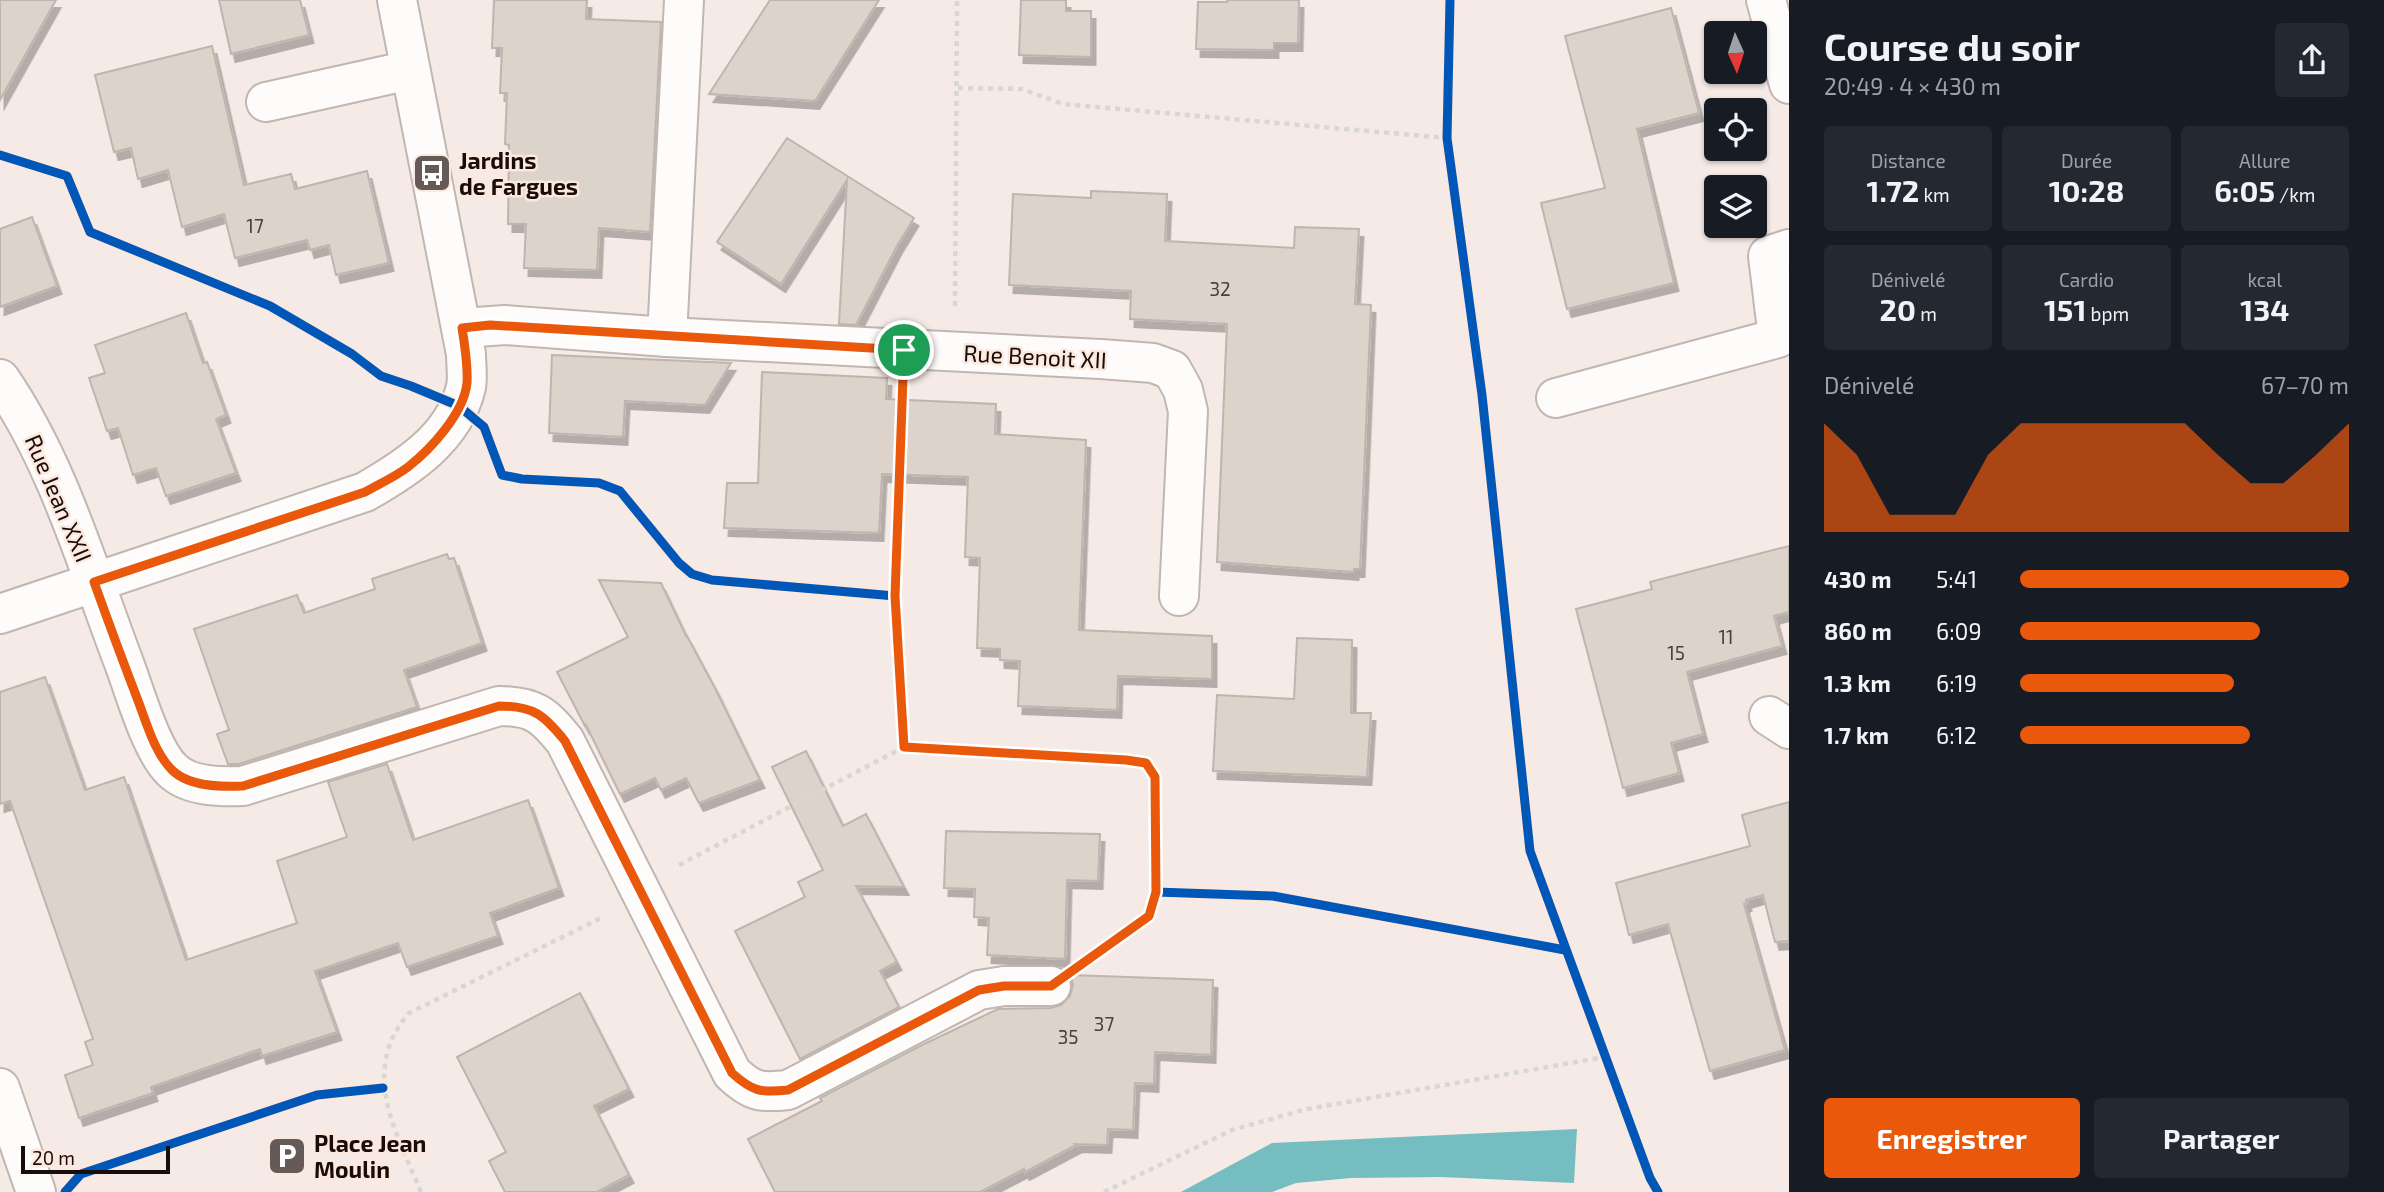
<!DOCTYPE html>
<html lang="fr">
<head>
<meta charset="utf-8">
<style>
  body { margin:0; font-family:"Exo 2",sans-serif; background:#242831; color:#f1f3f6; height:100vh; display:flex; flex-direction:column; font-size:26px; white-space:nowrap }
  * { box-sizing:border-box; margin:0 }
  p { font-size:23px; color:#9ea1a6 }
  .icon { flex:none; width:38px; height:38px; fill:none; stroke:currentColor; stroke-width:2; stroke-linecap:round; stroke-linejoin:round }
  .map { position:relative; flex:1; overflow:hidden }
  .details { display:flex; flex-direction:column; background:#171b24; width:595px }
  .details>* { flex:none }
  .needle { width:46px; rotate:177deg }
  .buttons { position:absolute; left:1704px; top:21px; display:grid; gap:14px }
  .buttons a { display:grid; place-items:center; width:63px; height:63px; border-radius:7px; background:#171b24; box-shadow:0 2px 5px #0004; font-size:35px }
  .scale { position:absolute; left:21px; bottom:18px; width:149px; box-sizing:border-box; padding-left:7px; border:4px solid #180d08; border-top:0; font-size:19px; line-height:24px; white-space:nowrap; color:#180d08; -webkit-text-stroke:5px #fce8de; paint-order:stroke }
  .pin { position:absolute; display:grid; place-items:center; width:60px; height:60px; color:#fff; margin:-30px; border:4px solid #fff; border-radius:50%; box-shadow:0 2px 7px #0007 }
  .round { display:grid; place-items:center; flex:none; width:74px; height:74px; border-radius:7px; background:#242831 }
  .headline { display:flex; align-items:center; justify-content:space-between; height:119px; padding:0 35px }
  h1 { font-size:38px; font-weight:700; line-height:52px }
  .stats { display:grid; grid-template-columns:repeat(3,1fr); gap:10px; height:119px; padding:7px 35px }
  .stats div { display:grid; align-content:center; border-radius:7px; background:#242831; text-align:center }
  .stats b { font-size:30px; font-weight:700 }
  .stats small { font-size:19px; font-weight:400 }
  .stats p { font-size:19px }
  .chart { height:196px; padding:14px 35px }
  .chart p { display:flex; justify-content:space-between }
  .chart svg { width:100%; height:126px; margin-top:7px; fill:#ea580c; opacity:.7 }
  .action { display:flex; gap:14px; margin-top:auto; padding:14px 35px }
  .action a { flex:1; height:80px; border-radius:7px; background:#ea580c; color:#fff; font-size:28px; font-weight:700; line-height:80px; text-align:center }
  .action a+a { background:#242831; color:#f1f3f6 }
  ul { padding:0 35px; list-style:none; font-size:23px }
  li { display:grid; grid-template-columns:112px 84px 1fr; align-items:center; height:52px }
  li i { height:18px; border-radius:9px; background:#ea580c }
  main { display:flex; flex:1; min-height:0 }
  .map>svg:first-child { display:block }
</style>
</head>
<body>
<main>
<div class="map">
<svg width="1789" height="1192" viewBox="0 0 1789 1192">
  <defs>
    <filter id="shadow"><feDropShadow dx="4.5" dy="8" stdDeviation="0" flood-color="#0004"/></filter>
  </defs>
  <rect width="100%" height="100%" fill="#f5eae5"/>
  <path fill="#76bdc1" d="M1577 1129 1574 1183 1441 1177 1351 1178 1296 1183 1272 1192H1181L1272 1143Z"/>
  <g fill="#dcd3cb" stroke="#bfb5ae" stroke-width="2" filter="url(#shadow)">
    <path d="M0 0H56L0 100Z"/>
    <path d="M219 0H300L309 35 231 54Z"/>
    <path d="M494 0H587L586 19 661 22 650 232 599 228 597 270 524 268 526 224H508L509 145 505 144 507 93H500L502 48H492Z"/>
    <path d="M770 0H879L815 101 709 94Z"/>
    <path d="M1021 0H1066V11H1091V57L1019 55Z"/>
    <path d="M1227 0H1299L1298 43H1274V50L1196 49 1198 2H1227Z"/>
    <path d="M1671 8 1699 113 1637 129 1674 283 1567 309 1541 203 1605 188 1565 36Z"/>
    <path d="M212 46 244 185 291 174 295 189 367 171 389 263 336 275 329 245 310 250 307 240 235 258 224 214 182 227 168 170 138 179 131 148 114 152 95 75Z"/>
    <path d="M787 138 914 218 897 246 856 325 839 324 847 180 781 284 717 242Z"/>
    <path d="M1091 191 1167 194 1165 241 1294 248 1295 227 1359 229 1355 304 1371 305 1360 569H1354V572L1217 562 1227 324 1130 319 1131 291 1009 285 1013 194 1091 198Z"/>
    <path d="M32 217 57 286 0 307V229Z"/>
    <path d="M186 313 203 363 207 362 226 415 216 419 236 473 166 496 156 468 133 475 118 428 107 431 89 378 105 373 95 345Z"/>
    <path d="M552 355 640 359 731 363 705 405 625 401 623 437 549 433Z"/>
    <path d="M762 372 887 378 886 399 996 404 995 434 1086 440 1079 630 1212 636V679L1118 676 1117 710 1018 706 1020 661 1000 660V649L977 648 980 558 965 557 968 477 882 474 879 533 724 528 727 483H758Z"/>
    <path d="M1789 546V612L1774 616 1782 646 1687 672 1703 734 1671 743 1679 773 1623 788 1576 609 1652 589 1650 582Z"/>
    <path d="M447 554 449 559 454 558 482 643 404 670 417 707 239 764H228L217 734 229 730 194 629 297 595 304 613 375 589 372 579Z"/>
    <path d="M599 580 661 583 686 636H687L716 690 760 780 699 803 686 778 661 790 655 778 620 794 586 725 585 726 557 672 628 637Z"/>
    <path d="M1297 638 1352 640 1351 713H1371L1367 777 1213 771 1217 695 1294 699Z"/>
    <path d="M45 677 85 790 124 777 186 960 297 923 277 861 347 837 328 782 387 764 413 840 528 800 559 888 490 913 498 936 407 967 398 943 315 971 337 1032 262 1056 260 1049 151 1087 153 1093 79 1118 65 1075 93 1065 85 1042 93 1039 10 801 0 804V692Z"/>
    <path d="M806 751 843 826 866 814 904 887 856 886 897 962 880 971 899 1007 800 1059 735 931 805 897 798 882 823 870 772 767Z"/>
    <path d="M1789 802V941L1775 942 1763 895 1746 900 1747 903 1744 904 1785 1050 1710 1071 1668 924 1629 935 1616 883 1750 846 1742 815Z"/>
    <path d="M946 831 1100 834 1098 881 1067 880 1065 959 987 955 989 918 974 917 975 889 944 888Z"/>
    <path d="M1070 975 1213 980 1211 1055 1155 1052 1154 1084 1135 1083 1133 1130 1108 1129 1107 1145 1075 1144 1076 1145 1025 1172 1024 1169 980 1192H775L748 1139 822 1101 820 1098 920 1046 998 1009 1051 1008 1061 1005 1070 996 1073 985Z"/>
    <path d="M580 993 629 1089 594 1106 629 1175 597 1192H505L489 1161 506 1152 457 1057Z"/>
  </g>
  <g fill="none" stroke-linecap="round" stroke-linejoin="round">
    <defs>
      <g id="minor">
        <path d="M1766 0 1789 84"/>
        <path d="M266 102 410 70"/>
        <path d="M462 328 505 325 667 337 1101 359 1153 363 1172 370 1183 390 1188 411 1179 596"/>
        <path d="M667 337 684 0"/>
        <path d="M0 379C59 465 87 566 124 663 135 692 151 750 172 770 189 787 222 787 243 786L499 706C534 706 544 715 565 741L732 1073C752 1092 760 1093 788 1090L979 990 1004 986H1051"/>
        <path d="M1556 398 1778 338 1768 256 1789 249"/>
        <path d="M0 614 365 492C407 468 454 438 466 387 468 377 466 364 466 354L397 0"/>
        <path d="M1769 716 1789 729"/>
        <path d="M0 1088 36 1192"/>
      </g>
    </defs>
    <use href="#minor" stroke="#c1b6b1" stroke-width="42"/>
    <g stroke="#d9d6d3" stroke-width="4.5" stroke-dasharray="5 5" stroke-linecap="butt">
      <path d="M958 88 1022 89 1063 104 1447 138"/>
      <path d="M0 155 67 176 90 232 270 306 352 354 381 376 418 388"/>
      <path d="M955 306 957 0"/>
      <path d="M491 444 502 475 522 479 599 483 620 491 679 563 692 574 712 580 895 596 904 747 1126 760 1146 763 1155 777 1156 892 1273 896 1565 950"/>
      <path d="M895 596 903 393"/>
      <path d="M679 865 904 747"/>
      <path d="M1086 961 1149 916 1156 892"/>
      <path d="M421 1192C396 1132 359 1071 409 1013L603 917"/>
      <path d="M1104 1192 1232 1130 1307 1109 1605 1057"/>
    </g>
    <use href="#minor" stroke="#fefcfb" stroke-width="38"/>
    <defs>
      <g id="cycleway">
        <path d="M1450 0 1447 138 1482 395 1530 851 1650 1178 1658 1192"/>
        <path d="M0 155 67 176 90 232 270 306 352 354 381 376 411 386 459 406 484 427 502 475 522 479 599 483 620 491 679 563 692 574 712 580 895 596 904 747 1126 760 1146 763 1155 777 1156 892 1273 896 1565 950"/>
        <path d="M1051 986 1149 916 1156 892"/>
        <path d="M65 1192 81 1174 317 1095 383 1088"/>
      </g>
    </defs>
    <use href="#cycleway" stroke="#fce8de" stroke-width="13"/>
    <use href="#cycleway" stroke="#0057b8" stroke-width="9"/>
  </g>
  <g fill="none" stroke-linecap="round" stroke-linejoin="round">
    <defs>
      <path id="route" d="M490 325 904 350 895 596 904 747 1126 760 1146 763 1155 777 1156 892 1149 916 1051 986H1004L979 990 788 1090C760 1093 752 1091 732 1073L565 741C544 715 534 706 499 706L243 786C222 787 189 787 172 770 154 752 146 721 137 698 122 659 108 621 94 582L365 492C379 484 395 477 408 467 431 449 464 413 467 383 468 365 465 346 462 328Z"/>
    </defs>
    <use href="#route" stroke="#fff" stroke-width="14"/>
    <use href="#route" stroke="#ea580c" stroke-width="9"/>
  </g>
  <defs>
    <symbol id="bus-square" viewBox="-11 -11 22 22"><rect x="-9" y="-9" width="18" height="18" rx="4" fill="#655a55" stroke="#fce8de"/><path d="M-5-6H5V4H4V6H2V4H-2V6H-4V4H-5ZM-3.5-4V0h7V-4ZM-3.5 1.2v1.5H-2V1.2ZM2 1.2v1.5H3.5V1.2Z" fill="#fff"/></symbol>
    <symbol id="parking-square" viewBox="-11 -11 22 22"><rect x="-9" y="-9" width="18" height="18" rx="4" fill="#655a55" stroke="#fce8de"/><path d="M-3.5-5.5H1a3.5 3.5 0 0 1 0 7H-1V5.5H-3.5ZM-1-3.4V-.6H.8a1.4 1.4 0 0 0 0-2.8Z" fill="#fff"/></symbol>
  </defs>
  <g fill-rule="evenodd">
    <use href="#bus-square" x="410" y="151" width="44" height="44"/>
    <use href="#parking-square" x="265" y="1134" width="44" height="44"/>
  </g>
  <g text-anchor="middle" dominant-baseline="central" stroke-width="5" stroke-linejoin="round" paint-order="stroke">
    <g font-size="19" fill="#4b403b">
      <text x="255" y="225">17</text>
      <text x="1220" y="288">32</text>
      <text x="1726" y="636">11</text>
      <text x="1676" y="652">15</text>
      <text x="1104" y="1023">37</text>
      <text x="1068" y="1036">35</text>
    </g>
    <g font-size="23" font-weight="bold" fill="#180d08" stroke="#fce8de" text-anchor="start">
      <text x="459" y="160">Jardins<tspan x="459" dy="26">de Fargues</tspan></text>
      <text x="314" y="1143">Place Jean<tspan x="314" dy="26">Moulin</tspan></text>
    </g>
    <g font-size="23" fill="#180d08" stroke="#fce8de">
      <text transform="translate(1035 356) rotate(3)">Rue Benoit XII</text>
      <text transform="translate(59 498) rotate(67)">Rue Jean XXII</text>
    </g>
  </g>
</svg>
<div class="buttons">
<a><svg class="needle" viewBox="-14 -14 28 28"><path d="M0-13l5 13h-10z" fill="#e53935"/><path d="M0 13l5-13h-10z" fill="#9ea1a6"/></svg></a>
<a><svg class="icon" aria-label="locate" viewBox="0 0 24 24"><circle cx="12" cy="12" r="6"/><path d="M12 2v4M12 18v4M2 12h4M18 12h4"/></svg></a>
<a><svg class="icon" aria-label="layers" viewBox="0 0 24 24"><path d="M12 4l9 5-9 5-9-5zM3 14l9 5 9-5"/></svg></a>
</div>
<div class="scale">20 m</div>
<div class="pin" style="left:904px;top:350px;background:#1e9e55"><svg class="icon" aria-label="arrive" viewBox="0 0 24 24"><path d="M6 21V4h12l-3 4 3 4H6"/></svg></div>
</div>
<section class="details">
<div class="headline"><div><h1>Course du soir</h1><p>20:49 · 4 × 430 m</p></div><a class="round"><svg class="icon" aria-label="share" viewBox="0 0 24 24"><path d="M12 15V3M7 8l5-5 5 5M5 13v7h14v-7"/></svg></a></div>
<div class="stats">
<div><p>Distance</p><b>1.72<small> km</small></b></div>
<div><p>Durée</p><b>10:28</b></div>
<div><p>Allure</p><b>6:05<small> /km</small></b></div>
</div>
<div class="stats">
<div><p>Dénivelé</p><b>20<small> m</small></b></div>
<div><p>Cardio</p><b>151<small> bpm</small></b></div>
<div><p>kcal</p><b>134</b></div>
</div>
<div class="chart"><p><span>Dénivelé</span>67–70 m</p>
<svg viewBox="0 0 160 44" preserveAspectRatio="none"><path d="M0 44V6L10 17L20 38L30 38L40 38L50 17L60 6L70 6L80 6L90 6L100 6L110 6L120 17L130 27L140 27L150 17L160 6V44z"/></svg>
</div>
<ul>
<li><b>430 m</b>5:41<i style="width:100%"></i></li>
<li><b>860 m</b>6:09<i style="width:73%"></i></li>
<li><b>1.3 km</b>6:19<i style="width:65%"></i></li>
<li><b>1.7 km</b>6:12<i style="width:70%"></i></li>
</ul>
<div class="action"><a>Enregistrer</a><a>Partager</a></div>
</section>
</main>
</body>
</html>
